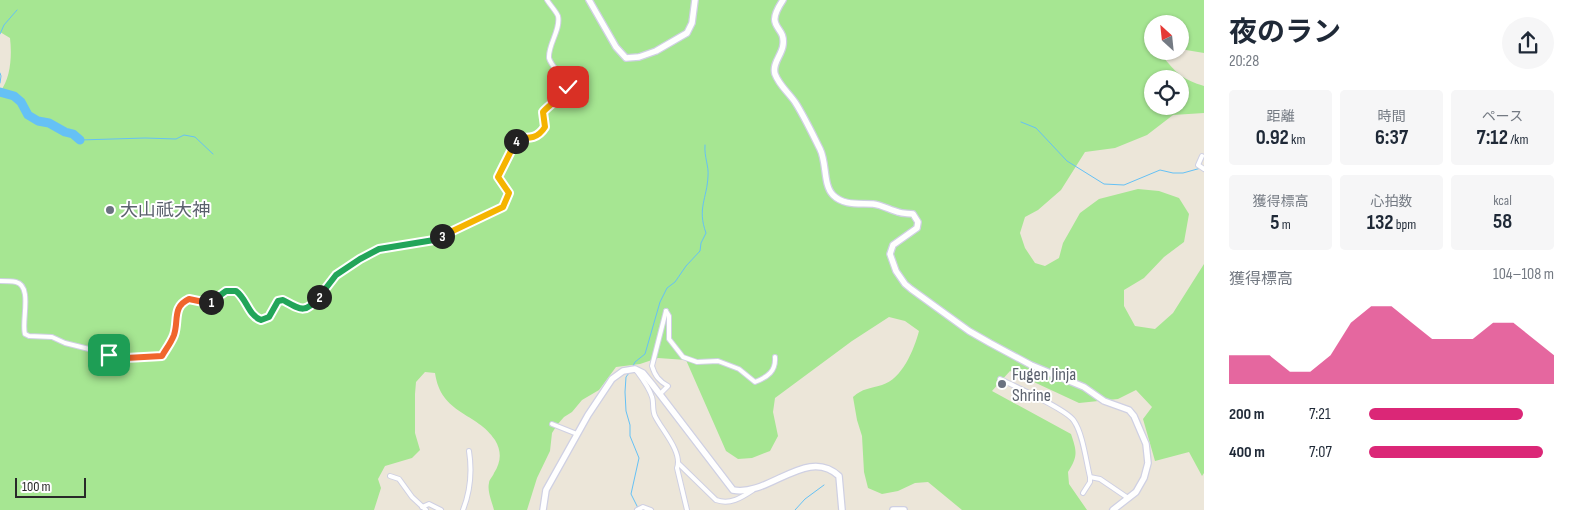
<!DOCTYPE html>
<html lang="ja">
<head>
<meta charset="utf-8">
<style>
  body { margin:0; font-family:"Sofia Sans Condensed","Noto Sans JP",sans-serif; background:#f6f6f7; color:#1f2937; height:100vh; display:flex; flex-direction:column; font-size:19px; white-space:nowrap }
  * { box-sizing:border-box; margin:0 }
  p { font-size:16px; color:#747a83 }
  .icon { flex:none; width:28px; height:28px; fill:none; stroke:currentColor; stroke-width:2; stroke-linecap:round; stroke-linejoin:round }
  .map { position:relative; flex:1; overflow:hidden }
  .side { display:flex; flex-direction:column; background:#fff; width:375px }
  .side>* { flex:none }
  .needle { width:32px; rotate:333deg }
  .tools { position:absolute; left:1144px; top:15px; display:grid; gap:10px }
  .tools a { display:grid; place-items:center; width:45px; height:45px; border-radius:50%; background:#fff; box-shadow:0 1px 4px #0004; font-size:25px }
  .scale { position:absolute; left:15px; bottom:12px; width:71px; box-sizing:border-box; padding-left:5px; border:2px solid #292929; border-top:0; font-size:14px; line-height:18px; white-space:nowrap; color:#292929; -webkit-text-stroke:4px #fff; paint-order:stroke }
  .pin { position:absolute; display:grid; place-items:center; width:42px; height:42px; color:#fff; margin:-21px; border-radius:10px; box-shadow:0 2px 8px #0006 }
  .km { position:absolute; width:25px; height:25px; margin:-12px; border-radius:50%; background:#222; color:#fff; font-size:14px; line-height:25px; text-align:center }
  .round { display:grid; place-items:center; flex:none; width:52px; height:52px; border-radius:26px; background:#f6f6f7 }
  .head { display:flex; align-items:center; justify-content:space-between; height:85px; padding:0 25px }
  h1 { font-size:28px; font-weight:700; line-height:38px }
  .figures { display:grid; grid-template-columns:repeat(3,1fr); gap:8px; height:85px; padding:5px 25px }
  .figures div { display:grid; align-content:center; border-radius:5px; background:#f6f6f7; text-align:center }
  .figures b { font-size:21px; font-weight:700 }
  .figures small { font-size:14px; font-weight:400 }
  .figures p { font-size:14px }
  .chart { height:140px; padding:10px 25px }
  .chart p { display:flex; justify-content:space-between }
  .chart svg { width:100%; height:90px; margin-top:5px; fill:#db2777; opacity:.7 }
  ul { padding:0 25px; list-style:none; font-size:16px }
  li { display:grid; grid-template-columns:80px 60px 1fr; align-items:center; height:38px }
  li i { height:12px; border-radius:6px; background:#db2777 }
  main { display:flex; flex:1; min-height:0 }
  .map>svg:first-child { display:block }
</style>
</head>
<body>
<main>
<div class="map">
<svg width="1204" height="510" viewBox="0 0 1204 510">
  <rect width="100%" height="100%" fill="#ece6d9"/>
  <path fill="#a6e692" fill-rule="evenodd" d="M0 0H1204V53L1180 49V24H1152V51H1167L1164 58C1177 74 1184 80 1204 86V113L1173 115 1147 135 1115 148 1085 152 1061 190 1038 210 1025 217 1020 233 1025 248 1035 263 1045 266 1059 258 1063 243 1080 213 1099 199 1138 189 1159 191 1179 198 1189 214 1184 242 1164 257 1144 278 1124 290V306L1135 326 1155 329 1173 313 1204 264V473L1202 476 1189 452 1155 461 1143 419 1152 407 1136 390 1118 399 1079 403 1010 371 992 391 1071 434C1077 452 1078 456 1068 472L1069 484 1087 510H962L928 482 915 483 898 491 882 494 868 488 864 472 862 436 857 420 853 397C863 388 869 389 882 385 902 379 914 350 919 331L905 321 889 317 852 341 775 398 773 412 778 436 770 451 752 458 738 459 726 451 686 360 658 358 640 364 616 367 599 390 582 400 572 412 564 417 557 425 552 433 550 451 537 478 527 510H494C492 502 487 491 489 483 489 480 493 476 494 473 501 462 502 452 495 440 477 412 441 415 435 373L425 372 416 382 415 394V433L420 450 412 458 385 466 378 479 381 488 374 510H0V92C11 78 12 55 10 38L0 32ZM1152 79H1180V106H1152Z"/>
  <g fill="none" stroke-linecap="round" stroke-linejoin="round">
    <g stroke="#65c1f5" stroke-width="1">
      <path d="M0 34 4 25 17 10"/>
      <path d="M0 73 1 76 0 83"/>
      <path d="M1021 122 1036 128 1067 161 1104 184 1124 185 1160 170 1173 173H1183L1201 168"/>
      <path d="M80 140 145 138 176 139 184 135 195 137 213 154"/>
      <path d="M633 366 635 362 645 354 660 302 667 288 675 282 686 266 700 251 701 243 706 233C697 208 707 199 708 176 709 166 704 157 705 145"/>
      <path d="M629 373 626 377 625 392 626 411 630 425V436L639 458 631 494 638 508"/>
      <path d="M795 510 805 499 824 485"/>
    </g>
    <path stroke="#65c1f5" stroke-width="9" d="M0 92 14 96 21 102 28 115 38 121 49 123 65 132 73 134 80 140"/>
    <defs>
      <g id="street">
        <path d="M1202 156 1198 165 1204 169"/>
        <path d="M0 281C5 281 11 281 16 282 33 286 21 322 25 334L29 336 52 337 65 343 125 358 162 356 175 332 177 314 180 305 189 299 208 303 213 301 226 291H236C247 299 248 314 261 320L269 317 278 301C289 299 297 312 309 309L336 275 359 259 379 249 434 240 503 207 509 193 498 177 518 137C530 139 538 138 545 127L543 112C551 103 563 97 568 87 564 76 551 67 549 58 548 44 561 30 558 16 556 11 550 5 547 0"/>
        <path d="M666 311 669 316V339L683 357 697 362 718 361 739 369 755 382C768 377 776 371 775 357"/>
        <path d="M636 370C642 378 649 387 652 397 654 402 652 410 655 416 661 429 683 452 677 468L687 510"/>
        <path d="M1000 379C1014 386 1068 410 1074 421 1083 434 1086 461 1090 477L1100 479 1128 498"/>
        <path d="M660 394 668 386C659 381 655 376 652 366L666 311"/>
        <path d="M552 424 577 434"/>
        <path d="M678 463 716 500C730 505 741 498 753 490"/>
        <path d="M390 476 399 479 412 497 426 510"/>
        <path d="M1083 493 1090 482V477"/>
        <path d="M422 507 429 504 441 510"/>
        <path d="M463 510C470 492 472 470 469 451"/>
        <path d="M637 510 643 507 651 510"/>
      </g>
      <g id="secondary">
        <path d="M589 0 616 47 626 58 639 57 656 51 687 33 692 23 695 0"/>
        <path d="M783 0C763 30 786 24 783 45 782 55 772 63 775 74 779 85 788 92 795 102 804 116 812 133 820 149 827 163 823 185 833 195 844 206 859 203 873 204 882 205 890 210 898 212 903 214 908 213 913 214L918 222 917 228 893 245 890 254 896 271 905 284 911 289 969 331 990 343 1031 365 1084 387 1104 401 1129 410 1134 416 1146 444 1148 463 1144 478 1136 492 1113 510"/>
        <path d="M543 510 546 490 588 415 612 379 623 371 635 369 643 373 652 384 733 490C769 497 807 446 839 476L842 510"/>
        <path d="M893 510H904"/>
      </g>
    </defs>
    <use href="#street" stroke="#cfd0e3" stroke-width="6"/>
    <use href="#secondary" stroke="#cfd0e3" stroke-width="8"/>
    <use href="#street" stroke="#fff" stroke-width="4"/>
    <use href="#secondary" stroke="#fff" stroke-width="5.5"/>
  </g>
  <g fill="none" stroke-linecap="round" stroke-linejoin="round">
    <defs>
      <path id="split-1" d="M109 355 126 358 162 356C166 349 171 343 174 335 179 320 172 307 189 299L208 303 211 302"/>
      <path id="split-2" d="M211 302 226 291H236C247 299 248 315 261 320L269 317 278 301 283 300C301 310 305 314 319 297"/>
      <path id="split-3" d="M319 297 336 275 360 259 379 249 434 240 442 236"/>
      <path id="split-4" d="M442 236 503 207 509 193 498 177 516 141"/>
      <path id="split-5" d="M516 141 518 137C530 139 538 138 545 127L543 112C551 103 563 97 568 87"/>
    </defs>
    <use href="#split-1" stroke="#fff" stroke-width="10"/>
    <use href="#split-2" stroke="#fff" stroke-width="10"/>
    <use href="#split-3" stroke="#fff" stroke-width="10"/>
    <use href="#split-4" stroke="#fff" stroke-width="10"/>
    <use href="#split-5" stroke="#fff" stroke-width="10"/>
    <use href="#split-1" stroke="#f0652b" stroke-width="6"/>
    <use href="#split-2" stroke="#22a559" stroke-width="6"/>
    <use href="#split-3" stroke="#22a559" stroke-width="6"/>
    <use href="#split-4" stroke="#f5b400" stroke-width="6"/>
    <use href="#split-5" stroke="#f5b400" stroke-width="6"/>
  </g>
  <g fill="#6b7280" stroke="#fff" stroke-width="2">
    <circle cx="110" cy="210" r="5"/>
    <circle cx="1002" cy="384" r="5"/>
  </g>
  <g text-anchor="middle" dominant-baseline="central" stroke-width="4" stroke-linejoin="round" paint-order="stroke">
    <g font-size="18" fill="#5b616d" stroke="#fff" text-anchor="start">
      <text x="120" y="210">大山祇大神</text>
      <text x="1012" y="374">Fugen Jinja<tspan x="1012" dy="21">Shrine</tspan></text>
    </g>
  </g>
</svg>
<div class="tools">
<a><svg class="needle" viewBox="-14 -14 28 28"><path d="M0-13l5 13h-10z" fill="#e53935"/><path d="M0 13l5-13h-10z" fill="#747a83"/></svg></a>
<a><svg class="icon" aria-label="locate" viewBox="0 0 24 24"><circle cx="12" cy="12" r="6"/><path d="M12 2v4M12 18v4M2 12h4M18 12h4"/></svg></a>
</div>
<div class="scale">100 m</div>
<div class="pin" style="left:109px;top:355px;background:#1e9e55"><svg class="icon" aria-label="arrive" viewBox="0 0 24 24"><path d="M6 21V4h12l-3 4 3 4H6"/></svg></div>
<div class="pin" style="left:568px;top:87px;background:#d93025"><svg class="icon" aria-label="check" viewBox="0 0 24 24"><path d="M5 12l5 5 9-10"/></svg></div>
<b class="km" style="left:211px;top:302px">1</b>
<b class="km" style="left:319px;top:297px">2</b>
<b class="km" style="left:442px;top:236px">3</b>
<b class="km" style="left:516px;top:141px">4</b>
</div>
<section class="side">
<div class="head"><div><h1>夜のラン</h1><p>20:28</p></div><a class="round"><svg class="icon" aria-label="share" viewBox="0 0 24 24"><path d="M12 15V3M7 8l5-5 5 5M5 13v7h14v-7"/></svg></a></div>
<div class="figures">
<div><p>距離</p><b>0.92<small> km</small></b></div>
<div><p>時間</p><b>6:37</b></div>
<div><p>ペース</p><b>7:12<small> /km</small></b></div>
</div>
<div class="figures">
<div><p>獲得標高</p><b>5<small> m</small></b></div>
<div><p>心拍数</p><b>132<small> bpm</small></b></div>
<div><p>kcal</p><b>58</b></div>
</div>
<div class="chart"><p><span>獲得標高</span>104–108 m</p>
<svg viewBox="0 0 160 44" preserveAspectRatio="none"><path d="M0 44V30L10 30L20 30L30 38L40 38L50 30L60 14L70 6L80 6L90 14L100 22L110 22L120 22L130 14L140 14L150 22L160 30V44z"/></svg>
</div>
<ul>
<li><b>200 m</b>7:21<i style="width:83%"></i></li>
<li><b>400 m</b>7:07<i style="width:94%"></i></li>
</ul>
</section>
</main>
</body>
</html>
